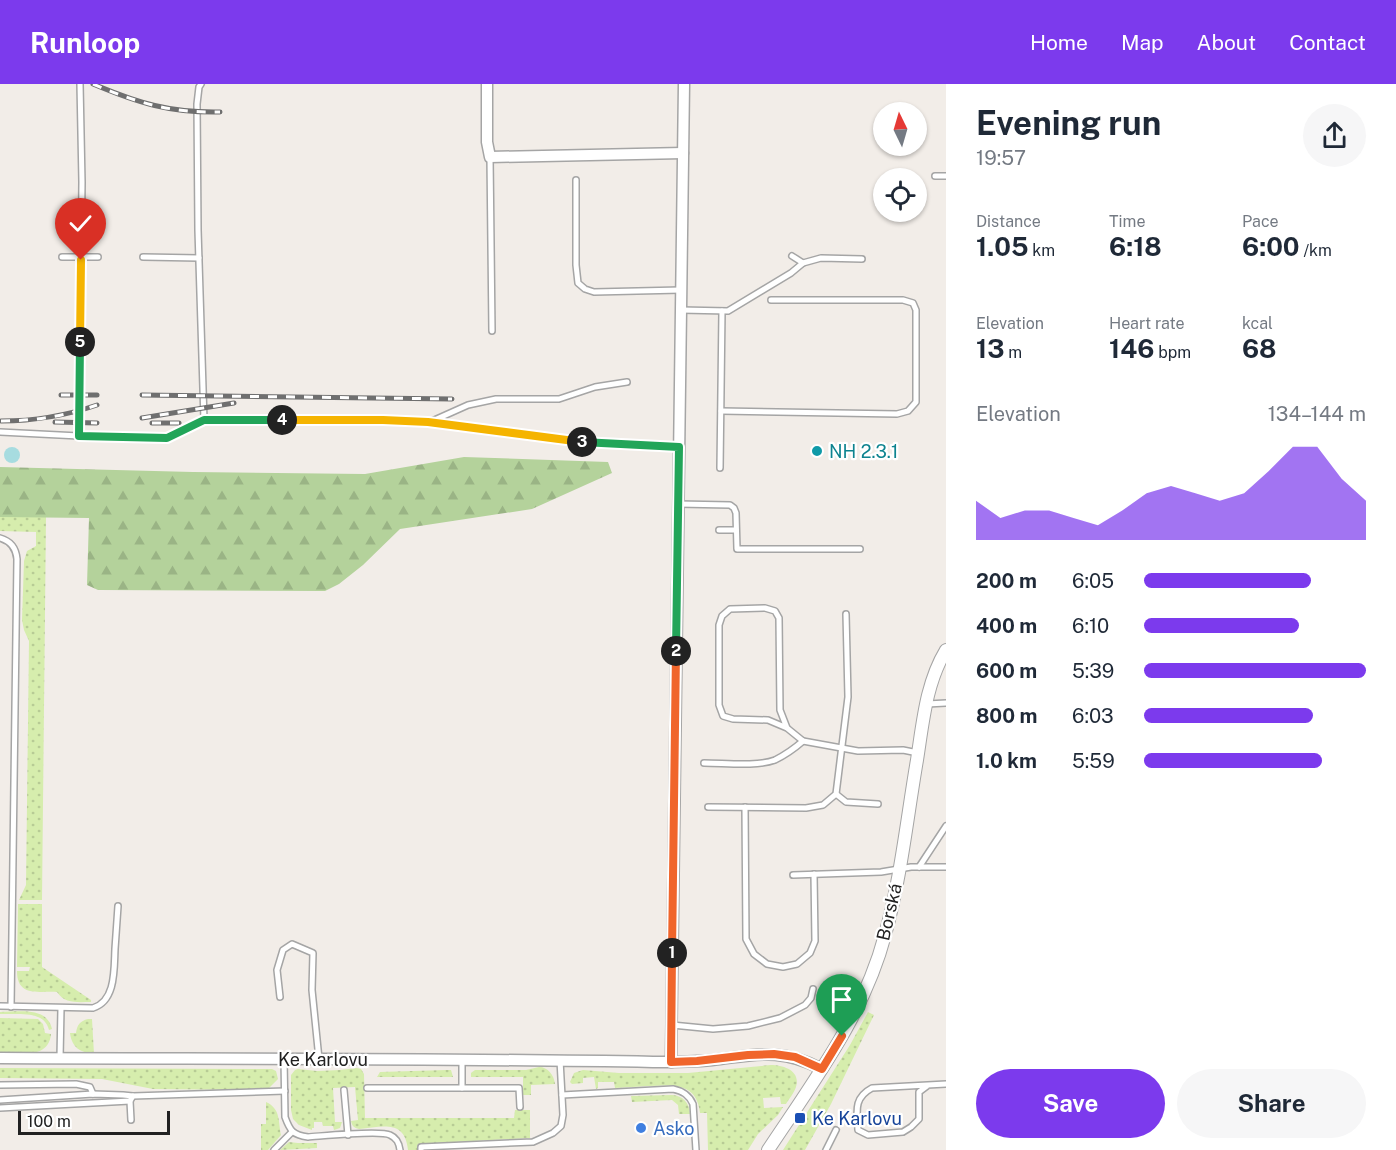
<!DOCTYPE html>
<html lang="en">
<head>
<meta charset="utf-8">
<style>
  body { margin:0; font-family:"Public Sans",sans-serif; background:#f6f6f7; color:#1f2937; height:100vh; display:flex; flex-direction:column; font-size:22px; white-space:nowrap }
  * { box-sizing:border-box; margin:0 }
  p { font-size:20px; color:#747a83 }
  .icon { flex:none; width:33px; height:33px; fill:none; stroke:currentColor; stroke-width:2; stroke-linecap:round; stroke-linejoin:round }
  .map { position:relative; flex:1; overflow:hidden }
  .drawer { display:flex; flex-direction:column; background:#fff; width:450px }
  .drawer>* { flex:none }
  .needle { width:39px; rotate:355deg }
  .tools { position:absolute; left:873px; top:18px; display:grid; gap:12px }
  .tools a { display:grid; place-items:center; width:54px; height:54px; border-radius:50%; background:#fff; box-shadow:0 2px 4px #0004; font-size:30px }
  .scale { position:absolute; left:18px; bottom:15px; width:152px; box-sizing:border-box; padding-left:6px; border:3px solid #212121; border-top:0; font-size:16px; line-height:21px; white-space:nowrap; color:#212121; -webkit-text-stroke:4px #fff; paint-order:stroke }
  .pin { position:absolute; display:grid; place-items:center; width:51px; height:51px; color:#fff; margin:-62px -26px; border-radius:50% 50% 50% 0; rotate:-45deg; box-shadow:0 0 6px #0007 }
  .pin .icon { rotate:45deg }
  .km { position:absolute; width:30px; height:30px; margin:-15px; border-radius:50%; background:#222; color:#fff; font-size:16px; line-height:30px; text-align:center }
  .round { display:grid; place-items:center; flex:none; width:63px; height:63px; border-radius:32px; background:#f6f6f7 }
  .overview { display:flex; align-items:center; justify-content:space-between; height:102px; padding:0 30px }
  h1 { font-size:33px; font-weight:700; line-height:45px }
  .stats { display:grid; grid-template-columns:repeat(3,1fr); gap:9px; height:102px; padding:6px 30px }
  .stats div { display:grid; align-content:center }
  .stats b { font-size:26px; font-weight:700 }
  .stats small { font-size:16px; font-weight:400 }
  .stats p { font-size:16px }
  .chart { height:168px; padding:12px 30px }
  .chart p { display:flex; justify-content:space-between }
  .chart svg { width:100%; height:108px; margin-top:6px; fill:#7c3aed; opacity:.7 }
  .action { display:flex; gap:12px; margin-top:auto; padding:12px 30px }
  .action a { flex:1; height:69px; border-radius:36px; background:#7c3aed; color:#fff; font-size:24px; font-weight:700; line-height:69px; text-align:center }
  .action a+a { background:#f6f6f7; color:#1f2937 }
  ul { padding:0 30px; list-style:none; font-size:20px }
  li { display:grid; grid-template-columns:96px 72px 1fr; align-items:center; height:45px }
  li i { height:15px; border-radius:8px; background:#7c3aed }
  header { display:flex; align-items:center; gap:36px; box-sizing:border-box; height:84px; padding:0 30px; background:#7c3aed; color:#fff }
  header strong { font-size:28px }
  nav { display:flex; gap:33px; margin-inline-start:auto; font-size:21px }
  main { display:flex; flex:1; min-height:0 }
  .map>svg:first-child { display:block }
</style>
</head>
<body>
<header>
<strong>Runloop</strong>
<nav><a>Home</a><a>Map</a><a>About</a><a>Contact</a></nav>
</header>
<main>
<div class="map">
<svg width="946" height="1066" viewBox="0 0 946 1066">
  <defs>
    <pattern id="grass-dots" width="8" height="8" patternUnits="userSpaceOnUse" patternTransform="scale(1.5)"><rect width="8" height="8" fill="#d6edad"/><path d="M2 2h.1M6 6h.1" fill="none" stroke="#b7cb95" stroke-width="1.8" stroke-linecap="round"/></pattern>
    <pattern id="forest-firs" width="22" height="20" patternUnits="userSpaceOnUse" patternTransform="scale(1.5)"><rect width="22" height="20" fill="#b4d29b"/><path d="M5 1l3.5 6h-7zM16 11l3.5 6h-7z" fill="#9ab485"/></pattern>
  </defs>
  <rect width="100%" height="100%" fill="#f2ede8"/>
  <g fill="url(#grass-dots)">
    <path d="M0 433H46L42 816H19L26 801 29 557 24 546 22 536 24 477 27 467 36 462V448L0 447Z"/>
    <path d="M18 820H42V883L91 916V918C77 918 65 920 57 908 38 907 17 913 17 887H29L30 883H17Z"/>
    <path d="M0 928C18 928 47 922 52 945L49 946C44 925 16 931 0 930Z"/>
    <path d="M868 928 874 931 831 1020 805 1066H783L850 961Z"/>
    <path d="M0 934 38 935 43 940 45 949 51 950C49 975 19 970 0 970Z"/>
    <path d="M88 935H92L94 970C80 968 72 964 70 949H76C77 941 80 937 88 935Z"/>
    <path d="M771 981C784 981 801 987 796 1003 794 1009 789 1015 786 1020H781L780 1013 763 1014 764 1024 783 1023 778 1031 758 1050 748 1066H708L707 1029H700C697 998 672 1001 649 1002 638 1003 626 1003 615 1004L614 998H598V1004L596 1005 594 993 583 994V999L572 1000 570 998 574 989 583 986 619 989H688Z"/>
    <path d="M539 983C548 983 554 991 555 1000L531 1001V1011H523V993H471V989L475 986H526Z"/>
    <path d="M0 984 272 985 276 987 278 995 269 1004 263 1006 153 1005 102 995 0 994Z"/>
    <path d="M357 984 361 985 364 990 365 1034H514L515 1026H530V1054L418 1060 417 1066H408C405 1035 382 1043 359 1045 354 1044 352 1042 351 1037L358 1036 355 1003 333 1004 335 1038H342L340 1044 334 1046 333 1042H323L322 1038H314V1044H312V1046L299 1041 293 1035 291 1026V991L295 986 298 985 317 987 340 986Z"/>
    <path d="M446 986H451L453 993H377L380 988Z"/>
    <path d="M672 1011C683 1012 689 1018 690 1030H679L678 1021 672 1016 632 1018 631 1012Z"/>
    <path d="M266 1018C281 1025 278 1037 281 1051L268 1066H261V1040H266Z"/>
    <path d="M289 1058 298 1059H317V1064L280 1066Z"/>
  </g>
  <path fill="url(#forest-firs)" d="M464 373 608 378 612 389 532 425 400 445 363 481 339 500 325 507 98 506 87 501 89 434 0 433V383L193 388 365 390Z"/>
  <circle fill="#a7dce0" cx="12" cy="371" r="8"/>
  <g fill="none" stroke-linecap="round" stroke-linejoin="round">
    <defs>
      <g id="service">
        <path d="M201 0 199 3 197 20 198 146 204 336"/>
        <path d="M490 73 492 247"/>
        <path d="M935 92H946"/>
        <path d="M576 96V181L578 199 585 205 594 208 681 206"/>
        <path d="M792 172 803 179"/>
        <path d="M62 173H98"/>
        <path d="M143 173 199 174"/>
        <path d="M681 226 728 227 791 189 803 179 821 174 862 175"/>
        <path d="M721 327 897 330 908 327 916 318V226L913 219 903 216H771"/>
        <path d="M430 338 468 321 496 315H559L595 303 627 298"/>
        <path d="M0 348 79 352 167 354 204 336 383 335 428 338 582 358 679 363"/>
        <path d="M79 352 82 98 80 0"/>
        <path d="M720 384 722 227"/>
        <path d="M678 420 730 421 734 424 736 429 737 465H860"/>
        <path d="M719 446H736"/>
        <path d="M0 454C11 457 16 464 17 475L11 923"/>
        <path d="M927 620 946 619"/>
        <path d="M787 644 768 636 733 635 723 632 719 621V541L722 532 730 525 765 524 775 527 779 534 780 626 787 644 803 657 858 667 903 666 918 669"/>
        <path d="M704 679C725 679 756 683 775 676 785 671 795 664 803 657"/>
        <path d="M836 710 846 718 878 720"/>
        <path d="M708 723 806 724 823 721 836 710 848 613 846 530"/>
        <path d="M745 723 746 855 754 870 767 880 783 883 797 880 810 869 815 857 814 790"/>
        <path d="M919 783 946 742"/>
        <path d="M793 791 881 788 911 783H946"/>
        <path d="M280 913 277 886 283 866 292 860 313 869 312 906 319 975"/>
        <path d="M0 922 93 924C116 917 114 885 115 865 116 851 117 836 118 822"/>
        <path d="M672 941 713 945 748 942 780 934 805 921 811 914 813 905"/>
        <path d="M60 974 61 924"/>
        <path d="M284 975 285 1033C290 1047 293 1051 308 1053 323 1052 380 1046 390 1051 397 1054 399 1059 400 1066"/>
        <path d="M0 1001 76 1000 90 1003 93 1010"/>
        <path d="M927 1002 919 1008V1035L911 1043 903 1048 868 1051 858 1046C857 1028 853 1014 872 1004L946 1000"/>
        <path d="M367 1004H519L520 1023"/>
        <path d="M462 1004V976"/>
        <path d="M344 1006 348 1051"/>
        <path d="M562 1011 673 1005C683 1007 689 1011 693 1020L696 1066"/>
        <path d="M0 1016 93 1010 123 1011 133 1012"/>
        <path d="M0 1024 130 1017"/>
        <path d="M131 1036 130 1017 133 1012 285 1007"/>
        <path d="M274 1066 292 1048"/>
        <path d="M421 1066V1063L533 1058 553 1049 561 1042 563 1031 560 976"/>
        <path d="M826 1066 836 1046"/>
      </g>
      <g id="minor">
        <path d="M487 0V58L490 73 683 69"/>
        <path d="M0 974C218 975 435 974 653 978 672 978 692 978 712 976 756 971 780 963 822 985"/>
        <path d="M671 978 684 0"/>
      </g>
      <path id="tertiary" d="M768 1066C813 998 864 931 885 851 901 794 907 734 917 676 923 638 926 599 946 566"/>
    </defs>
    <use href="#service" stroke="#a5a5a5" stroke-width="8"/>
    <use href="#minor" stroke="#a5a5a5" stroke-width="13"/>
    <use href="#tertiary" stroke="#a5a5a5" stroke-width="14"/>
    <use href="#service" stroke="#fff" stroke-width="5"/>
    <use href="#minor" stroke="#fff" stroke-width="10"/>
    <use href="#tertiary" stroke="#fff" stroke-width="12"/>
    <defs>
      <g id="rail">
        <path d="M93 0C138 19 170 29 220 28"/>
        <path d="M61 311H97"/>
        <path d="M142 311 452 315"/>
        <path d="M142 334 234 319"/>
        <path d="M1 337C34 337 65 332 97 321"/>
        <path d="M55 338 97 339"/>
        <path d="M152 339H179"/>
      </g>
    </defs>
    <use href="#rail" stroke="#6f6f6f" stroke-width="5"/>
    <use href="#rail" stroke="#fff" stroke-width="3" stroke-dasharray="9" stroke-linecap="butt"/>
  </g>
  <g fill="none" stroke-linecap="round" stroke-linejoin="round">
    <defs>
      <path id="split-1" d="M672 869 671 978 697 977 748 971 774 970 795 973 822 985 842 952"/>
      <path id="split-2" d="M672 869 676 567"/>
      <path id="split-3" d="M582 358 679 363 676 567"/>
      <path id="split-4" d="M282 336H383L428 338 582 358"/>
      <path id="split-5" d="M80 258 79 352 167 354 204 336H282"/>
      <path id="split-6" d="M80 258 81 176"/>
    </defs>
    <use href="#split-1" stroke="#fff" stroke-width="12"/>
    <use href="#split-2" stroke="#fff" stroke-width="12"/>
    <use href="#split-3" stroke="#fff" stroke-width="12"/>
    <use href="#split-4" stroke="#fff" stroke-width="12"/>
    <use href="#split-5" stroke="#fff" stroke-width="12"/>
    <use href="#split-6" stroke="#fff" stroke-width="12"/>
    <use href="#split-1" stroke="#f0652b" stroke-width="8"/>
    <use href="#split-2" stroke="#f0652b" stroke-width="8"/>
    <use href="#split-3" stroke="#22a559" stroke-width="8"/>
    <use href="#split-4" stroke="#f5b400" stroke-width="8"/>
    <use href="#split-5" stroke="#22a559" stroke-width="8"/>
    <use href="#split-6" stroke="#f5b400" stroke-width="8"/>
  </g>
  <circle fill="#0f9aa8" stroke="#fff" stroke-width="2" cx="817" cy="367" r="6"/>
  <rect fill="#1a4fb4" stroke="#fff" stroke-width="2" x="794" y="1028" width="12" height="12" rx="3"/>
  <circle fill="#3f7fe0" stroke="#fff" stroke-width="2" cx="641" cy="1044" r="6"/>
  <g text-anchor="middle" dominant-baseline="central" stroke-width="4.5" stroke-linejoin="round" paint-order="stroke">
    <g font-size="18" fill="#0d838f" stroke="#fff" text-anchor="start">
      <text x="829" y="367">NH 2.3.1</text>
    </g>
    <g font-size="18" fill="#212121" stroke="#fff">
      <text transform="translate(889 828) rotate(-77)">Borská</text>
      <text x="323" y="975">Ke Karlovu</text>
    </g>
    <g font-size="18" fill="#164399" stroke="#fff" text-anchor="start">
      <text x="812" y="1034">Ke Karlovu</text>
    </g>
    <g font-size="18" fill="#366cbe" stroke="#fff" text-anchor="start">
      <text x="653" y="1044">Asko</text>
    </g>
  </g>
</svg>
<div class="tools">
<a><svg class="needle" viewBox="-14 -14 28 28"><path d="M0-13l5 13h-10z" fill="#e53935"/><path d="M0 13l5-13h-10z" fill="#747a83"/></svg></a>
<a><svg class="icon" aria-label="locate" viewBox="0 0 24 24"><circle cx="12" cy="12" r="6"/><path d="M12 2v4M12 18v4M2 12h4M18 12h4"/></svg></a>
</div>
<div class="scale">100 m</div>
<div class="pin" style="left:842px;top:952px;background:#1e9e55"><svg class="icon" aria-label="arrive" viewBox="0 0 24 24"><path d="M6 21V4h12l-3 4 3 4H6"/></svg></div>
<div class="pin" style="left:81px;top:176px;background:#d93025"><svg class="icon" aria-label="check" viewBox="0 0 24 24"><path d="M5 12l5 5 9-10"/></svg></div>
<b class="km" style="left:672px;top:869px">1</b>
<b class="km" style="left:676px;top:567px">2</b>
<b class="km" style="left:582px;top:358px">3</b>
<b class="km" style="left:282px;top:336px">4</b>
<b class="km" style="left:80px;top:258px">5</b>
</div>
<section class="drawer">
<div class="overview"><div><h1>Evening run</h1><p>19:57</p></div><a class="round"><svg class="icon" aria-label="share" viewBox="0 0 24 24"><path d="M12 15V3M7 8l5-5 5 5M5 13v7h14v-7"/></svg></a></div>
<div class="stats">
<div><p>Distance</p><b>1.05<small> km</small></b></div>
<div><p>Time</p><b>6:18</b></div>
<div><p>Pace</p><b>6:00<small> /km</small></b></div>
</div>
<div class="stats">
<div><p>Elevation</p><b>13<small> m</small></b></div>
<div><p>Heart rate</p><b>146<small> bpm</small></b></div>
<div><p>kcal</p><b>68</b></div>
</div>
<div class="chart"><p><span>Elevation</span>134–144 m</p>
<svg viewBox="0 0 160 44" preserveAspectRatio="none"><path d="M0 44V28L10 35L20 32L30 32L40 35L50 38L60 32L70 25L80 22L90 25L100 28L110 25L120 16L130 6L140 6L150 19L160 28V44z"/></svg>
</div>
<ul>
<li><b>200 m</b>6:05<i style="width:75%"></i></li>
<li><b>400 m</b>6:10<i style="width:70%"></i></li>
<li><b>600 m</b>5:39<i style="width:100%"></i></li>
<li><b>800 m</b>6:03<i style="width:76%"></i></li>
<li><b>1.0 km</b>5:59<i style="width:80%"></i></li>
</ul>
<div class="action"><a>Save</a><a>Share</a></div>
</section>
</main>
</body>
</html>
